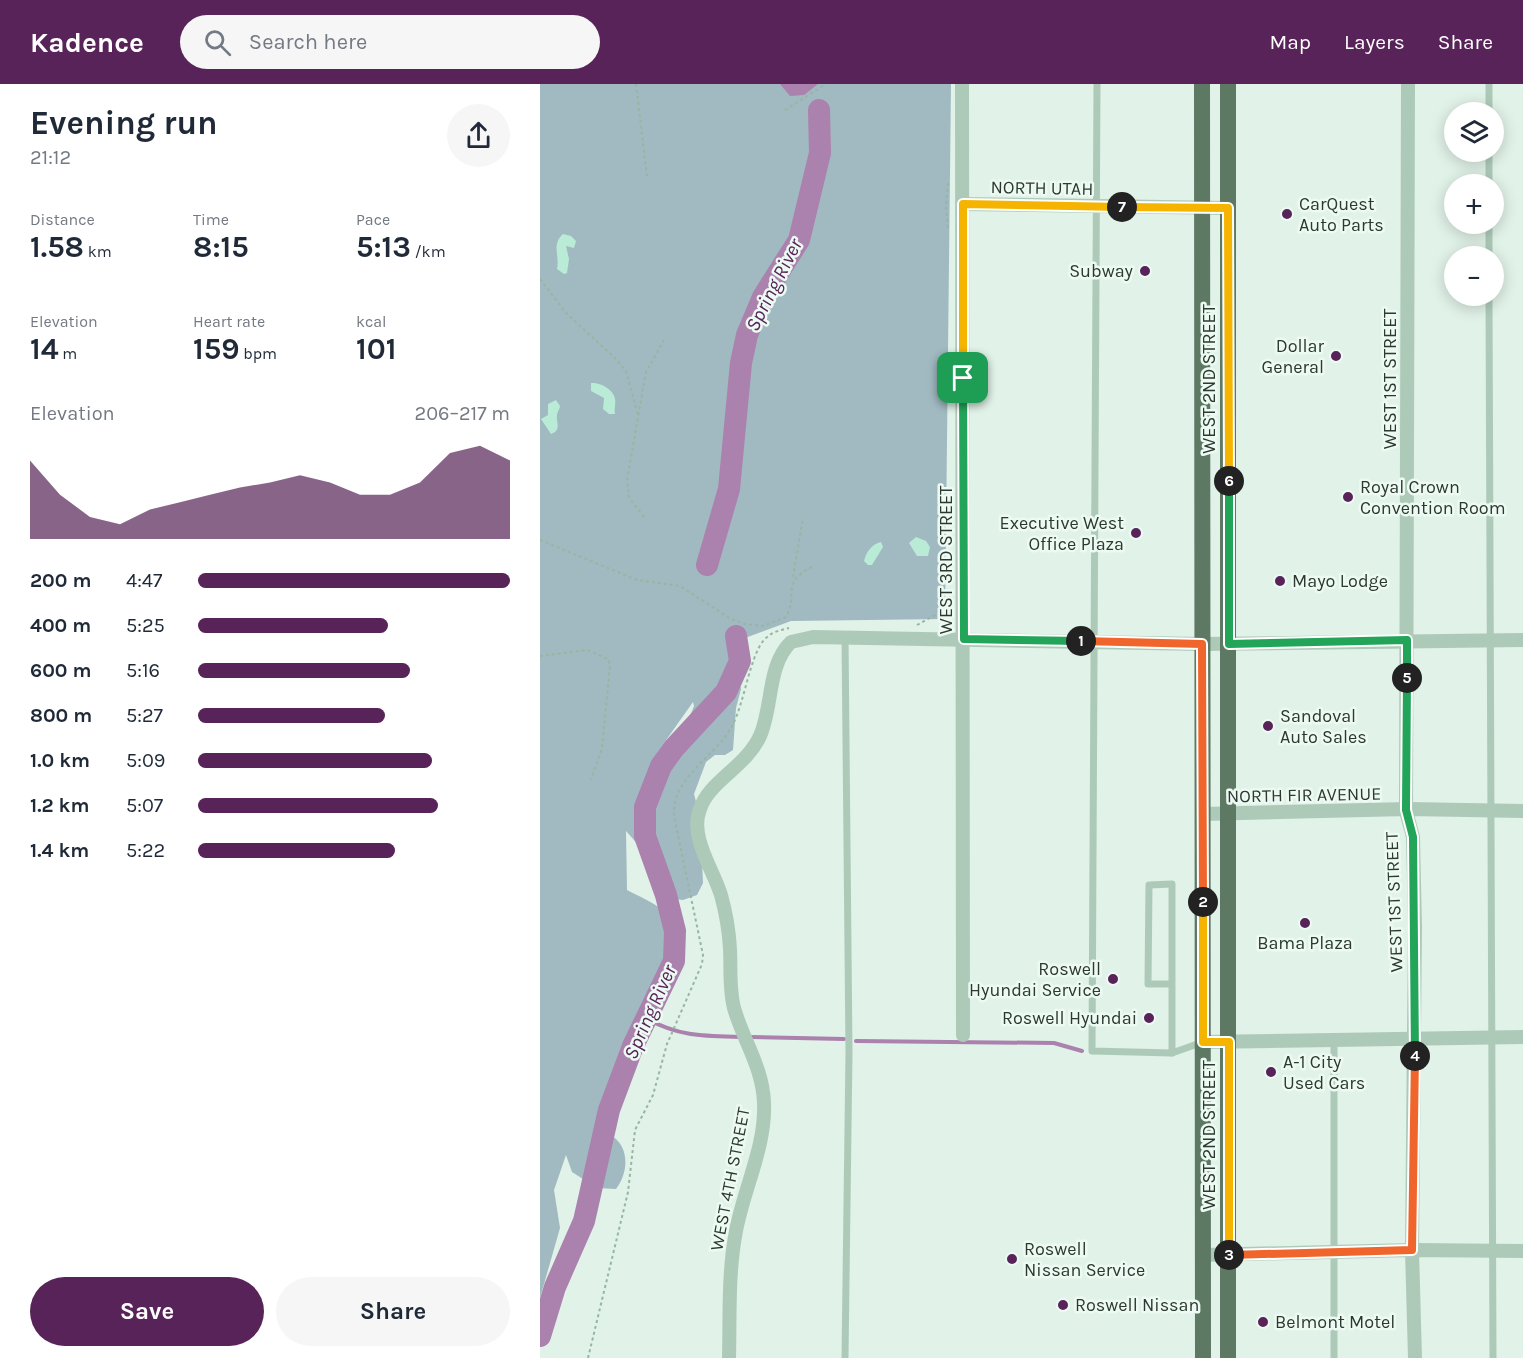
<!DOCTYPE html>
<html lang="en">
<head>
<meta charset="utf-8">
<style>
  body { margin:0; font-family:Karla,sans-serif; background:#f6f6f7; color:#1f2937; height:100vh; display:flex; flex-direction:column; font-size:22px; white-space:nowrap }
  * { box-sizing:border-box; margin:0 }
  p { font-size:20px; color:#747a83 }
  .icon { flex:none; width:33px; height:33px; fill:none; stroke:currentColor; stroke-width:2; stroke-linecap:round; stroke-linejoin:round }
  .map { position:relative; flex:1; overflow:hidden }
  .side { display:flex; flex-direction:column; background:#fff; width:540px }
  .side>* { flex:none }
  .controls { position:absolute; left:904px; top:18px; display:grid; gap:12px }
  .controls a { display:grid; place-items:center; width:60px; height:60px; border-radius:50%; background:#fff; box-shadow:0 3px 15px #0003; font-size:30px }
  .pin { position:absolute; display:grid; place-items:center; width:51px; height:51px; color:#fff; margin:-26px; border-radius:12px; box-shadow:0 3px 9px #0006 }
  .km { position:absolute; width:30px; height:30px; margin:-15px; border-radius:50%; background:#222; color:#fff; font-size:16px; line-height:30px; text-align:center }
  .round { display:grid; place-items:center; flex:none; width:63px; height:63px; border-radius:32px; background:#f6f6f7 }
  .headline { display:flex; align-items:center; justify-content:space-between; height:102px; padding:0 30px }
  h1 { font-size:33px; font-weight:700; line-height:45px }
  .stats { display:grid; grid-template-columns:repeat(3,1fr); gap:9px; height:102px; padding:6px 30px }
  .stats div { display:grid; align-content:center }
  .stats b { font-size:30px; font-weight:700 }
  .stats small { font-size:16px; font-weight:400 }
  .stats p { font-size:16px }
  .chart { height:168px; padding:12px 30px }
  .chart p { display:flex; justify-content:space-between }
  .chart svg { width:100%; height:108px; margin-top:6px; fill:#572358; opacity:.7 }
  .primary-button { display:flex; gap:12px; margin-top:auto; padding:12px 30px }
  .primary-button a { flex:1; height:69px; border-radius:36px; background:#572358; color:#fff; font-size:24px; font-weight:700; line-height:69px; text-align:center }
  .primary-button a+a { background:#f6f6f7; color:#1f2937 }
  ul { padding:0 30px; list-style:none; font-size:20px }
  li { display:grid; grid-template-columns:96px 72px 1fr; align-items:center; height:45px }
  li i { height:15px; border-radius:8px; background:#572358 }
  header { display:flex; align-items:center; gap:36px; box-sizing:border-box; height:84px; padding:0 30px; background:#572358; color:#fff }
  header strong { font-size:28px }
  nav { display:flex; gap:33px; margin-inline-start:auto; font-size:21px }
  .search { width:420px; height:54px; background:#f6f6f7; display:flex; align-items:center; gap:15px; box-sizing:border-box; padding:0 21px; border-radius:33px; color:#747a83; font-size:22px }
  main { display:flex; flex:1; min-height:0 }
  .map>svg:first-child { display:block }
</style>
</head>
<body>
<header>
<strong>Kadence</strong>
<div class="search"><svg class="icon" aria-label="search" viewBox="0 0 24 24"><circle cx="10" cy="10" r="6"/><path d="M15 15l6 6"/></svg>Search here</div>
<nav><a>Map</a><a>Layers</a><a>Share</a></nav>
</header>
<main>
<section class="side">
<div class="headline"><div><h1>Evening run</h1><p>21:12</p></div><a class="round"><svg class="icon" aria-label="share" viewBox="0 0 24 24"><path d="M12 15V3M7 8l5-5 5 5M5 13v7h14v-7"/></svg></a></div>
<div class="stats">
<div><p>Distance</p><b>1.58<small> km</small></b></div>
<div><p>Time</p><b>8:15</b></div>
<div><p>Pace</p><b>5:13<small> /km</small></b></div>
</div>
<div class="stats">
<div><p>Elevation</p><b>14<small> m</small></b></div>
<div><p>Heart rate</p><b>159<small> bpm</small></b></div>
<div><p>kcal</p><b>101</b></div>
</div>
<div class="chart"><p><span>Elevation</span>206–217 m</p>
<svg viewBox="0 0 160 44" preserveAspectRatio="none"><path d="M0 44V12L10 26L20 35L30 38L40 32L50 29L60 26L70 23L80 21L90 18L100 21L110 26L120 26L130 21L140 9L150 6L160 12V44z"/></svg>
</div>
<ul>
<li><b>200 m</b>4:47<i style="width:100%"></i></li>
<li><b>400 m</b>5:25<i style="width:61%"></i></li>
<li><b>600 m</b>5:16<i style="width:68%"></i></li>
<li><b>800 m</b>5:27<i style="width:60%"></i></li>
<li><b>1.0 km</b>5:09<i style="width:75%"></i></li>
<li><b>1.2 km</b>5:07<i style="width:77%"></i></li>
<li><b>1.4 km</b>5:22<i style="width:63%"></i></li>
</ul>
<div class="primary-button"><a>Save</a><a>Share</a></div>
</section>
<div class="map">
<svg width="983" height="1274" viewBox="0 0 983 1274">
  <rect width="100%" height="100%" fill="#e1f2e8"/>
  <path fill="#a1b9c1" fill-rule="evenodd" d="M0 0H411L405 535 251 537 205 554 191 572 192 587 199 596 201 605 196 624 193 666 185 671H175L166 678 154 710 160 733 163 799 157 811 143 816 134 815 123 789 86 747 87 806C98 812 113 818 122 826 145 845 146 883 128 905 120 917 105 918 97 931 92 940 91 952 88 962 79 988 60 1014 60 1043 65 1048 71 1050 76 1055 90 1068 87 1091 76 1105L57 1104 32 1088 26 1071 14 1106 20 1144 0 1214ZM153 618 154 622C147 640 136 663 117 669Z"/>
  <g fill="#baebd6">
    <path d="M23 150 31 152 36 157 34 164 26 162 29 175 27 189 24 190 17 185C20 171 11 161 23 150Z"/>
    <path d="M51 299C59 298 74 305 75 315 76 320 74 324 75 330H69L63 325 64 314 51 307Z"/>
    <path d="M16 316 20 322C20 325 17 328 17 331 16 339 22 346 11 350L1 335 8 331V320Z"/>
    <path d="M376 453 386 457 390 463 388 472H377L369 459Z"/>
    <path d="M341 458 343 463 332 481H328L324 477C326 468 332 460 341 458Z"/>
  </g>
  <path fill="#ab81ad" d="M240 0H278L264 11 250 12Z"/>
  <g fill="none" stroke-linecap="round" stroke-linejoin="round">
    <g stroke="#ab81ad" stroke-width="4">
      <path d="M107 935C141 953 164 952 202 953"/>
      <path d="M209 953 304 955"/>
      <path d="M316 957 514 959 542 967"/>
    </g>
    <g stroke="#ab81ad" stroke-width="22">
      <path d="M167 481 189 405 201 279 207 251 223 213 259 156 280 69 279 26"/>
      <path d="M0 1252 15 1203 44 1137 69 1026 93 962 134 877 135 847 126 811 105 752V723L121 682 134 664 186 608 200 577 196 552"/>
    </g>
    <g stroke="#97b6a2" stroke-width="2" stroke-dasharray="3 3" stroke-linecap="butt">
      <path d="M96 0 107 93"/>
      <path d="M245 26 286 0"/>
      <path d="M408 99 406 123 408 144"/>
      <path d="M0 195 26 229 76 275 86 287 98 331"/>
      <path d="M104 433 89 414 87 396 106 288 124 256"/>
      <path d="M0 456 97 496 140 502 191 535 205 540 223 542 246 533C259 508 240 499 272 483"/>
      <path d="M253 493 263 434"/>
      <path d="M377 541 395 531 410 512"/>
      <path d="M0 572 47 566 68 575 70 582 62 664 51 696"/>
      <path d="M48 1274 88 1108 95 1046 113 1011 127 960 162 880 163 871 134 732C131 693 176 673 192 642 205 618 209 574 224 556 231 548 240 546 249 544"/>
    </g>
    <g stroke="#adcab8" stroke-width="7">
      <path d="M557 0 552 967 632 969"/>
      <path d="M949 0V28"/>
      <path d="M949 68V100"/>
      <path d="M949 140V172"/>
      <path d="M949 212 953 1274"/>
      <path d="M305 553 309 968 305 1274"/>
      <path d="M631 900H608L609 801 632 800V969L663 958"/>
      <path d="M794 956V1274"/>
    </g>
    <g stroke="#adcab8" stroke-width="14">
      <path d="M422 0 423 951"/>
      <path d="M868 0 866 727 873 753 875 843 872 1166 875 1274"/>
      <path d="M423 120 688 124"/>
      <path d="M663 730 868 725 983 727"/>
      <path d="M663 958 983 953"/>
      <path d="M663 1171 872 1166 983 1167"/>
      <path d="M189 1274C190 1232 188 1188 196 1147 204 1104 226 1062 224 1019 223 984 203 956 194 924 189 905 191 884 190 865 189 846 186 829 181 811 173 785 149 752 160 725 169 697 206 683 220 652 233 623 227 581 251 558L273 553 662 560 983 556"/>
    </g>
    <g stroke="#5d7964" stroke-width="16">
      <path d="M662 0 663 1274"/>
      <path d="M688 0V1274"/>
    </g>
  </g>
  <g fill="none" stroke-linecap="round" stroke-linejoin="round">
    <defs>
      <path id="split-1" d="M423 294 424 555 541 557"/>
      <path id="split-2" d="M541 557 662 560 663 818"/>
      <path id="split-3" d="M663 818V958H689V1171"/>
      <path id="split-4" d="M689 1171 872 1166 875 972"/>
      <path id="split-5" d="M867 594 866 726 873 753 875 972"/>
      <path id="split-6" d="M689 397V560L867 556V594"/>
      <path id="split-7" d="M582 123 688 124 689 397"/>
      <path id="split-8" d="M423 294V120L582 123"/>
    </defs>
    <use href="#split-1" stroke="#fff" stroke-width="12"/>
    <use href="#split-2" stroke="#fff" stroke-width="12"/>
    <use href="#split-3" stroke="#fff" stroke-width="12"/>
    <use href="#split-4" stroke="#fff" stroke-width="12"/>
    <use href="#split-5" stroke="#fff" stroke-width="12"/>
    <use href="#split-6" stroke="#fff" stroke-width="12"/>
    <use href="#split-7" stroke="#fff" stroke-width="12"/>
    <use href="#split-8" stroke="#fff" stroke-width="12"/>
    <use href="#split-1" stroke="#22a559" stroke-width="8"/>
    <use href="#split-2" stroke="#f0652b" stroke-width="8"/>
    <use href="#split-3" stroke="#f5b400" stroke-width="8"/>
    <use href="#split-4" stroke="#f0652b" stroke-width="8"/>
    <use href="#split-5" stroke="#22a559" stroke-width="8"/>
    <use href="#split-6" stroke="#22a559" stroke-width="8"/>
    <use href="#split-7" stroke="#f5b400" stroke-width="8"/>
    <use href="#split-8" stroke="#f5b400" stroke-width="8"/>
  </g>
  <g fill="#572358" stroke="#edfaf3" stroke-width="2">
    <circle cx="747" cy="130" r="6"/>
    <circle cx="605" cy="187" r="6"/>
    <circle cx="796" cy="272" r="6"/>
    <circle cx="808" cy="413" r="6"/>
    <circle cx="596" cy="449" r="6"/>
    <circle cx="740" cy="497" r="6"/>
    <circle cx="728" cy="642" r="6"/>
    <circle cx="765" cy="839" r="6"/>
    <circle cx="573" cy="895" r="6"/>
    <circle cx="609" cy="934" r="6"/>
    <circle cx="731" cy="988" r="6"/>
    <circle cx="472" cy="1175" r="6"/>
    <circle cx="523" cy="1221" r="6"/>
    <circle cx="723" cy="1238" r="6"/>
  </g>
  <g text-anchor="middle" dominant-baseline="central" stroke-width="5" stroke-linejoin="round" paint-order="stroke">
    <g font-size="18" fill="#2b392e" stroke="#edfaf3">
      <text transform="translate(502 104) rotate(1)">NORTH UTAH</text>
      <text transform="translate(669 295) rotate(-90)">WEST 2ND STREET</text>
      <text transform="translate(850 295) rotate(-90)">WEST 1ST STREET</text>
      <text transform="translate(406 476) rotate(-90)">WEST 3RD STREET</text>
      <text transform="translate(764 711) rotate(-1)">NORTH FIR AVENUE</text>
      <text transform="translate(854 818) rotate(-92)">WEST 1ST STREET</text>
      <text transform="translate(669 1051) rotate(-90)">WEST 2ND STREET</text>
      <text transform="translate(190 1095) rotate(-79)">WEST 4TH STREET</text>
    </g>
    <g font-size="18" fill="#2b392e" stroke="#edfaf3" text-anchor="start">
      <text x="759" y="120">CarQuest<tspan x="759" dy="21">Auto Parts</tspan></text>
      <text x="593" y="187" text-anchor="end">Subway</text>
      <text x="784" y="262" text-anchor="end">Dollar<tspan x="784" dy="21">General</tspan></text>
      <text x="820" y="403">Royal Crown<tspan x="820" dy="21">Convention Room</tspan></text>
      <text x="584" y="439" text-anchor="end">Executive West<tspan x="584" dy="21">Office Plaza</tspan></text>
      <text x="752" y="497">Mayo Lodge</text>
      <text x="740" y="632">Sandoval<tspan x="740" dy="21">Auto Sales</tspan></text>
      <text x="765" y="859" text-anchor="middle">Bama Plaza</text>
      <text x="561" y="885" text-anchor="end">Roswell<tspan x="561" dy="21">Hyundai Service</tspan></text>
      <text x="597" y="934" text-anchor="end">Roswell Hyundai</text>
      <text x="743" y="978">A-1 City<tspan x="743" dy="21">Used Cars</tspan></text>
      <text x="484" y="1165">Roswell<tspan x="484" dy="21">Nissan Service</tspan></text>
      <text x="535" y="1221">Roswell Nissan</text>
      <text x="735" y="1238">Belmont Motel</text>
    </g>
    <g font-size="20" font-style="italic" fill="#572358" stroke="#edfaf3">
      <text transform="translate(234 201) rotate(-63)">Spring River</text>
      <text transform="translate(110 928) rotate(-66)">Spring River</text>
    </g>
  </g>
</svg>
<div class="controls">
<a><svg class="icon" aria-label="layers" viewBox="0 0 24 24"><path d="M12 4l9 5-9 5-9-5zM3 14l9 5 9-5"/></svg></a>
<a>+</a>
<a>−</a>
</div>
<div class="pin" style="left:423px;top:294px;background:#1e9e55"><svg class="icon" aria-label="arrive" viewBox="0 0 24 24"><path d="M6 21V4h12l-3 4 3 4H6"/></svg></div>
<b class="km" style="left:541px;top:557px">1</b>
<b class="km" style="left:663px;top:818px">2</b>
<b class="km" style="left:689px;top:1171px">3</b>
<b class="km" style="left:875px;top:972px">4</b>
<b class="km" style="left:867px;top:594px">5</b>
<b class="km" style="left:689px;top:397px">6</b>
<b class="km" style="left:582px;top:123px">7</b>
</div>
</main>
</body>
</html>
